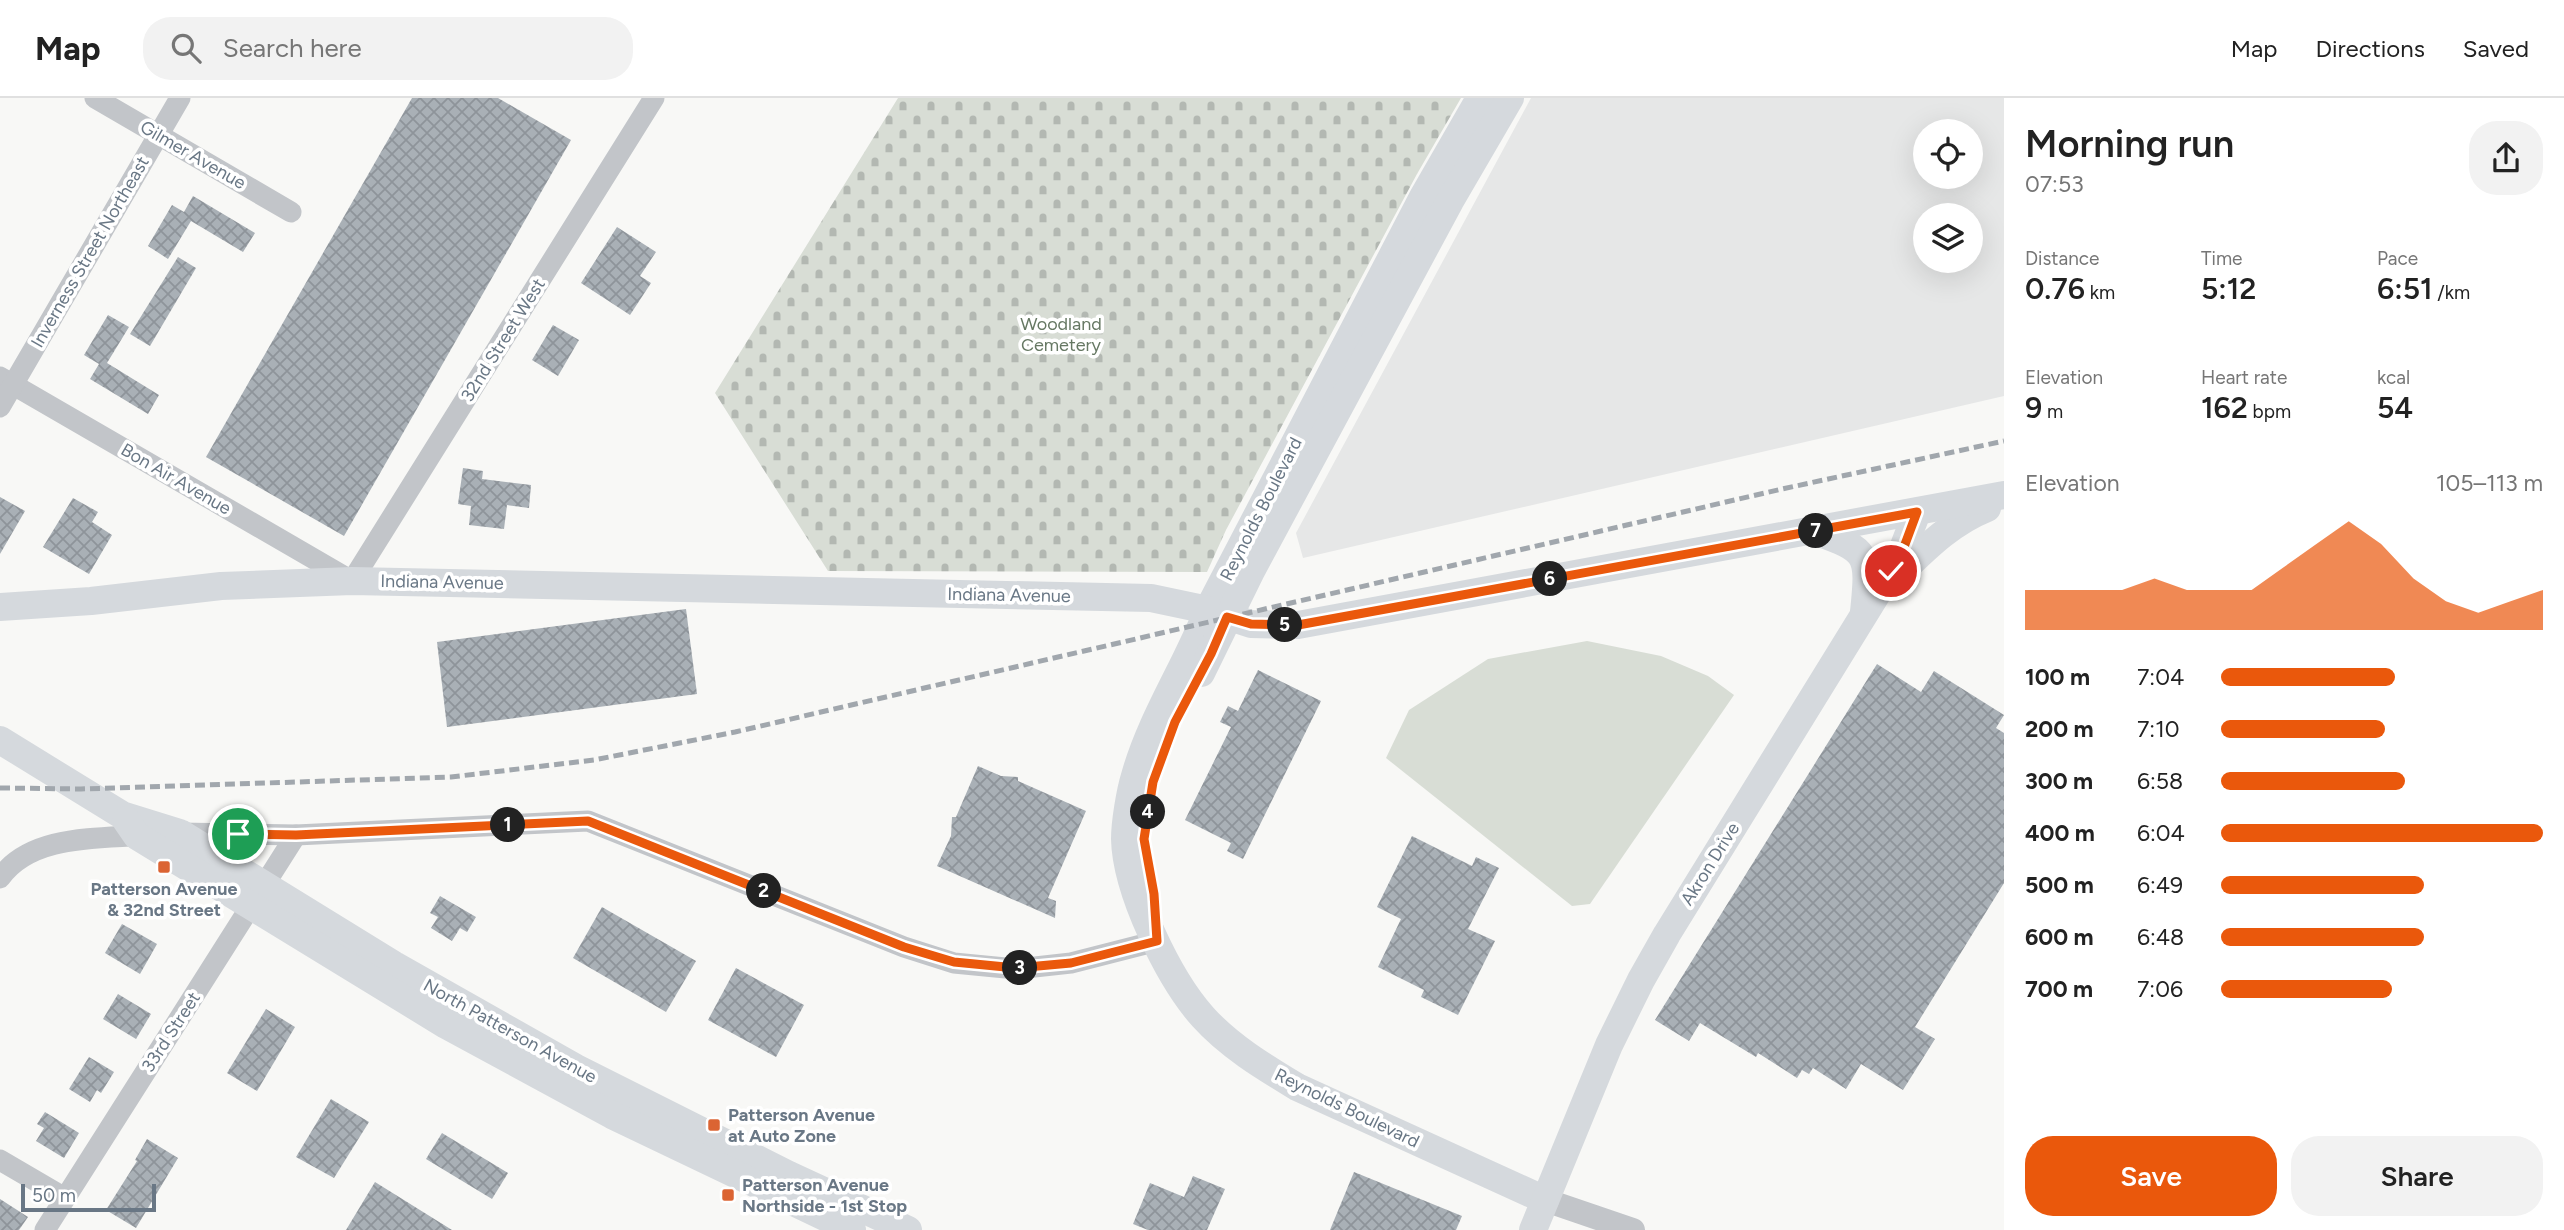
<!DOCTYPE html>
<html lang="en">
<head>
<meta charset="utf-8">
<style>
  body { margin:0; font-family:Figtree,sans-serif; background:#f2f2f2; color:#222; height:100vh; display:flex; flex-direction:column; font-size:26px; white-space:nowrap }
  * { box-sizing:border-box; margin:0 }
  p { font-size:23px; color:#767676 }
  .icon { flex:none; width:38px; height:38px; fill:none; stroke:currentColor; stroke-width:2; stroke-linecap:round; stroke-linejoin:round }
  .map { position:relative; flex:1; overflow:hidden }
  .panel { display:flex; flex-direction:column; background:#fff; width:560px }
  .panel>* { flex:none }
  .tools { position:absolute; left:1913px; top:21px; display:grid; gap:14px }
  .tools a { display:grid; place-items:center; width:70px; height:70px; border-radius:50%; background:#fff; box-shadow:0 7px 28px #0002; font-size:35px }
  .scale { position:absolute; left:21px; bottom:18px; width:135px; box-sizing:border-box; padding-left:7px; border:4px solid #697785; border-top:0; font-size:19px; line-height:24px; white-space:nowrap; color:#697785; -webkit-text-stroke:5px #fff; paint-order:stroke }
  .pin { position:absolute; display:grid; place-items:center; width:60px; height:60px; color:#fff; margin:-30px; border:4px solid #fff; border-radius:50%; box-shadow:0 2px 7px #0007 }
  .km { position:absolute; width:35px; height:35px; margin:-18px; border-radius:50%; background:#222; color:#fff; font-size:19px; line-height:35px; text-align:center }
  .round { display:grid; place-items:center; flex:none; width:74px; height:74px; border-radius:28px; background:#f2f2f2 }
  .headline { display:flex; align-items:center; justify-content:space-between; height:119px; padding:0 21px }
  h1 { font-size:38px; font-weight:600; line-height:52px }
  .figures { display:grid; grid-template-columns:repeat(3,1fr); gap:10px; height:119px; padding:7px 21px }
  .figures div { display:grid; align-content:center }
  .figures b { font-size:30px; font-weight:600 }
  .figures small { font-size:19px; font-weight:400 }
  .figures p { font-size:19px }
  .chart { height:196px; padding:14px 21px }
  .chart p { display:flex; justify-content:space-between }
  .chart svg { width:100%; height:126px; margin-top:7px; fill:#ea580c; opacity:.7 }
  .button { display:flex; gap:14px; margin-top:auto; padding:14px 21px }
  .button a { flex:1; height:80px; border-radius:28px; background:#ea580c; color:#fff; font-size:28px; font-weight:600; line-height:80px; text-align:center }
  .button a+a { background:#f2f2f2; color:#222 }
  ul { padding:0 21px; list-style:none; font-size:23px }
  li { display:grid; grid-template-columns:112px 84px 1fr; align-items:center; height:52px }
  li i { height:18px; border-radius:9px; background:#ea580c }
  header { display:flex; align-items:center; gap:42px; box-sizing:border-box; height:98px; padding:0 35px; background:#fff; border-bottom:2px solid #e0e0e0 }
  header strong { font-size:33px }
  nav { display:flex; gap:38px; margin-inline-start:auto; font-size:24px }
  .search { width:490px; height:63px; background:#f2f2f2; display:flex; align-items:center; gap:18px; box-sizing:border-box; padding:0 24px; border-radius:28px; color:#767676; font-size:26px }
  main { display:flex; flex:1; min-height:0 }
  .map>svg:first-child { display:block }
</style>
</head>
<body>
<header>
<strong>Map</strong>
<div class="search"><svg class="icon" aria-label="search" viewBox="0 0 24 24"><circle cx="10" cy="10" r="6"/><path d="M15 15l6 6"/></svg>Search here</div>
<nav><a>Map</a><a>Directions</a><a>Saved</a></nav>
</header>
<main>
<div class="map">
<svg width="2004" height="1132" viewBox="0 0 2004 1132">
  <defs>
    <pattern id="cemetery-stones" width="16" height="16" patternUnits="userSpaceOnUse" patternTransform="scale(1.75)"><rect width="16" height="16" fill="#d8ddd5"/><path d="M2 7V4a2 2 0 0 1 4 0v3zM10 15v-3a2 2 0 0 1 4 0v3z" fill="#b3b8b2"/></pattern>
    <pattern id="building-cross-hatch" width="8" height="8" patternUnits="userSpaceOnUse" patternTransform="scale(1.75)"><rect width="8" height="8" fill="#a9b0b6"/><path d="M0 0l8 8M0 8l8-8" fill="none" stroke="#8e949a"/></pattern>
  </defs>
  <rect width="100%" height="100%" fill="#f8f8f6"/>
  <path fill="#e6e7e7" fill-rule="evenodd" d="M1531 0H2004V298L1303 460 1296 435ZM1925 33H1970V79H1925ZM1925 117H1970V163H1925Z"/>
  <path fill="url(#cemetery-stones)" d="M898 0H1461L1417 76 1226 432 1207 474 828 473 715 295Z"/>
  <path fill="#d8ddd5" d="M1587 543 1661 558 1708 578 1734 597 1590 806 1572 808 1386 660 1409 612 1488 561Z"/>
  <g fill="url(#building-cross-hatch)">
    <path d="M412 0H498L571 42 344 438 206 359Z"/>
    <path d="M193 98 255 135 243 154 191 123 168 161 148 148 172 107 184 114Z"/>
    <path d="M617 129 656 154 640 178 651 185 630 217 581 185Z"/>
    <path d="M178 159 196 170 150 248 130 236Z"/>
    <path d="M108 217 129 229 107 265 159 297 148 316 90 281 99 266 84 257Z"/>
    <path d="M553 227 579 242 558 278 532 262Z"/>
    <path d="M463 370 483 373 482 381 531 387 529 410 507 407 504 431 469 427 471 408 458 406Z"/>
    <path d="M0 399 25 413 0 456Z"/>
    <path d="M73 400 98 414 92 424 112 437 89 476 43 449Z"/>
    <path d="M686 511 697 596 447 629 437 544Z"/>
    <path d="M1877 566 1921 594 1934 573 2004 617 1996 630 2004 635V785L1915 929 1935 941 1903 992 1861 966 1846 991 1813 970 1809 976 1802 972 1797 980 1758 955 1756 959 1700 925 1689 943 1655 922Z"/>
    <path d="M1258 572 1321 603 1243 761 1227 753 1231 745 1185 722 1231 629 1220 624 1228 608 1238 613Z"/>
    <path d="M978 668 1001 678 1018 679V683L1086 713 1048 800 1056 803 1055 820 937 768 951 738 952 719H956Z"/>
    <path d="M1412 738 1472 768 1476 759 1499 770 1468 831 1495 843 1458 917 1421 899 1424 892 1378 869 1401 821 1377 809Z"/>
    <path d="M440 798 476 819 467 834 460 830 452 843 431 830 438 819 430 815Z"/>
    <path d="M602 809 696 863 666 914 573 860Z"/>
    <path d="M122 826 157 846 140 876 105 855Z"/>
    <path d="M736 870 804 907 776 959 708 922Z"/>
    <path d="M118 896 151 916 136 941 103 921Z"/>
    <path d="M266 911 295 929 257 993 227 975Z"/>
    <path d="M89 959 114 974 101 995 97 992 90 1004 69 991Z"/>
    <path d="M331 1001 369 1024 334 1080 296 1059Z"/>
    <path d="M45 1014 79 1035 64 1060 36 1043 44 1030 37 1026Z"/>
    <path d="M442 1035 508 1075 492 1101 426 1061Z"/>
    <path d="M147 1041 178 1060 136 1130 106 1112 137 1063 135 1062Z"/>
    <path d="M1354 1074 1462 1118 1456 1132H1330Z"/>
    <path d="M1193 1078 1225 1091 1207 1132H1148L1133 1126 1150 1085 1184 1099Z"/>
    <path d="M375 1084 452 1132H346Z"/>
    <path d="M0 1101 28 1119 19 1132H0Z"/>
  </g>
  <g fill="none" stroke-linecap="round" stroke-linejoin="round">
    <g stroke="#c2c5c9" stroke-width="21">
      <path d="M95 0 291 114"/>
      <path d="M0 279 352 483 654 0"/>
      <path d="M0 309 180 0"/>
      <path d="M179 735 296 737 588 723 904 849 954 865 1016 871 1071 865 1157 843"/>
      <path d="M0 780C31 736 99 741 147 737"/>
      <path d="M0 1062 65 1100"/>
      <path d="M45 1132 296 737"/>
    </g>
    <path stroke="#c2c5c9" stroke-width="24" d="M1545 1102 1633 1132"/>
    <g stroke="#d5d9dd" stroke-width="28">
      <path d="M1480 0 1423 99 1208 512C1186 569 1151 620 1135 678 1130 694 1125 725 1125 741 1126 793 1169 881 1203 919 1229 948 1264 969 1297 989L1545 1102"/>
      <path d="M1814 433C1869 452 1870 456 1864 514"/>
      <path d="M1897 478C1926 450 1950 425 1987 410"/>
      <path d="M0 509 91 503 221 488 352 483 1151 500 1208 512 1251 526 1298 527 2004 397"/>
      <path d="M1201 575 1251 473 1450 103 1510 0"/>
      <path d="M0 642 122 717 180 735 394 867 576 970 789 1077 908 1132"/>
      <path d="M126 722 137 738 446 927 612 1017 852 1132"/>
      <path d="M1533 1132 1609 947 1641 882 1667 836 1891 473 1904 448 1917 414"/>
    </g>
    <path stroke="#a1a7ad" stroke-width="5" stroke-dasharray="10 5" stroke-linecap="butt" d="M0 690 81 691 451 679 594 662 735 634 1782 391 2004 343"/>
  </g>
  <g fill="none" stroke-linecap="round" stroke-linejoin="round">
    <defs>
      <path id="route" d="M238 736 296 737 588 723 904 849 954 864 1016 870 1071 865 1157 843 1154 796 1144 741 1153 684 1175 624 1211 556 1227 519 1251 526 1298 527 1917 414 1904 449 1891 473"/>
    </defs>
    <use href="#route" stroke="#fff" stroke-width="14"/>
    <use href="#route" stroke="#ea580c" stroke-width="9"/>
  </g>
  <g fill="#db6433" stroke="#fff" stroke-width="2.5">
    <rect x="157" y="762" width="14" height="14" rx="3.5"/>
    <rect x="707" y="1020" width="14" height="14" rx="3.5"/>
    <rect x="721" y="1090" width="14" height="14" rx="3.5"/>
  </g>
  <g text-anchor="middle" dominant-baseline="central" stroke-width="7" stroke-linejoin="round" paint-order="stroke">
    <g font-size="18" fill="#697785" stroke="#fff">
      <text transform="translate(193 57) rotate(30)">Gilmer Avenue</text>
      <text transform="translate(90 154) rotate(-60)">Inverness Street Northeast</text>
      <text transform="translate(503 242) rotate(-58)">32nd Street West</text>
      <text transform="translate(176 381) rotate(30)">Bon Air Avenue</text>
      <text transform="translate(1261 411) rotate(-63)">Reynolds Boulevard</text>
      <text transform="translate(442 484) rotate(1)">Indiana Avenue</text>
      <text transform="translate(1009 497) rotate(1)">Indiana Avenue</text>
      <text transform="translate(1710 766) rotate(-58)">Akron Drive</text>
      <text transform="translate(510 933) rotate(29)">North Patterson Avenue</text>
      <text transform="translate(171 934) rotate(-57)">33rd Street</text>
      <text transform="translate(1347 1010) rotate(26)">Reynolds Boulevard</text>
    </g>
    <g font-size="18" fill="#667863" stroke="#fff">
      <text x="1061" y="226">Woodland<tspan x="1061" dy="21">Cemetery</tspan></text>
    </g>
    <g font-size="18" font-weight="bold" fill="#697785" stroke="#fff" text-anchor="start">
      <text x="164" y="791" text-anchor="middle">Patterson Avenue<tspan x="164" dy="21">&amp; 32nd Street</tspan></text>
      <text x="728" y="1017">Patterson Avenue<tspan x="728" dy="21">at Auto Zone</tspan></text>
      <text x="742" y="1087">Patterson Avenue<tspan x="742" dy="21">Northside - 1st Stop</tspan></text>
    </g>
  </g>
</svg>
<div class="tools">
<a><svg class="icon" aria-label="locate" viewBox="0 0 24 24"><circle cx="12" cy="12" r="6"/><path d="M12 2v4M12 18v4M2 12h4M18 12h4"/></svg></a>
<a><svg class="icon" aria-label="layers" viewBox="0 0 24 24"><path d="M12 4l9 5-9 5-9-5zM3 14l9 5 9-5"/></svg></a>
</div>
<div class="scale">50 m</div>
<div class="pin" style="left:238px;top:736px;background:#1e9e55"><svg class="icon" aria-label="arrive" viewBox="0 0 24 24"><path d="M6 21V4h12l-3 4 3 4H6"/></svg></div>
<div class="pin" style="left:1891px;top:473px;background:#d93025"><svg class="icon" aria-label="check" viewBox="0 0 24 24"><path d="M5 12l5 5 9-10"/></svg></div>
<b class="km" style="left:508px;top:727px">1</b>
<b class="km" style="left:764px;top:793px">2</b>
<b class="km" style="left:1020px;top:870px">3</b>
<b class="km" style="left:1148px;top:714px">4</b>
<b class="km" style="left:1285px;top:527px">5</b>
<b class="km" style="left:1550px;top:481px">6</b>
<b class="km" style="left:1816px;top:433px">7</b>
</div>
<section class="panel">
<div class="headline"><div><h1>Morning run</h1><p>07:53</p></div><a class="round"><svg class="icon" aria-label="share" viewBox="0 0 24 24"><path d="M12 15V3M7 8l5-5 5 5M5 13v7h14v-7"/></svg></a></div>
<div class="figures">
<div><p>Distance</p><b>0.76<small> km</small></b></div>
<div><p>Time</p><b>5:12</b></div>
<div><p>Pace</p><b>6:51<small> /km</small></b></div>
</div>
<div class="figures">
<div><p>Elevation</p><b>9<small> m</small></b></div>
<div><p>Heart rate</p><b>162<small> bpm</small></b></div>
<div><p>kcal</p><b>54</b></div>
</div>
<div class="chart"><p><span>Elevation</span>105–113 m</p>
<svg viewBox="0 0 160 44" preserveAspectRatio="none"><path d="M0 44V30L10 30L20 30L30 30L40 26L50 30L60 30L70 30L80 22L90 14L100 6L110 14L120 26L130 34L140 38L150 34L160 30V44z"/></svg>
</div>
<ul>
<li><b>100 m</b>7:04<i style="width:54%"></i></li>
<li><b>200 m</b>7:10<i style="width:51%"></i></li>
<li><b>300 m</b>6:58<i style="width:57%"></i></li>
<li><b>400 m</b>6:04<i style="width:100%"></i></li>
<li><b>500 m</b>6:49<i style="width:63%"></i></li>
<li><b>600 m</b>6:48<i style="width:63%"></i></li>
<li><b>700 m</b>7:06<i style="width:53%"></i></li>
</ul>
<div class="button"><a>Save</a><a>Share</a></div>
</section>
</main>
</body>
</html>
